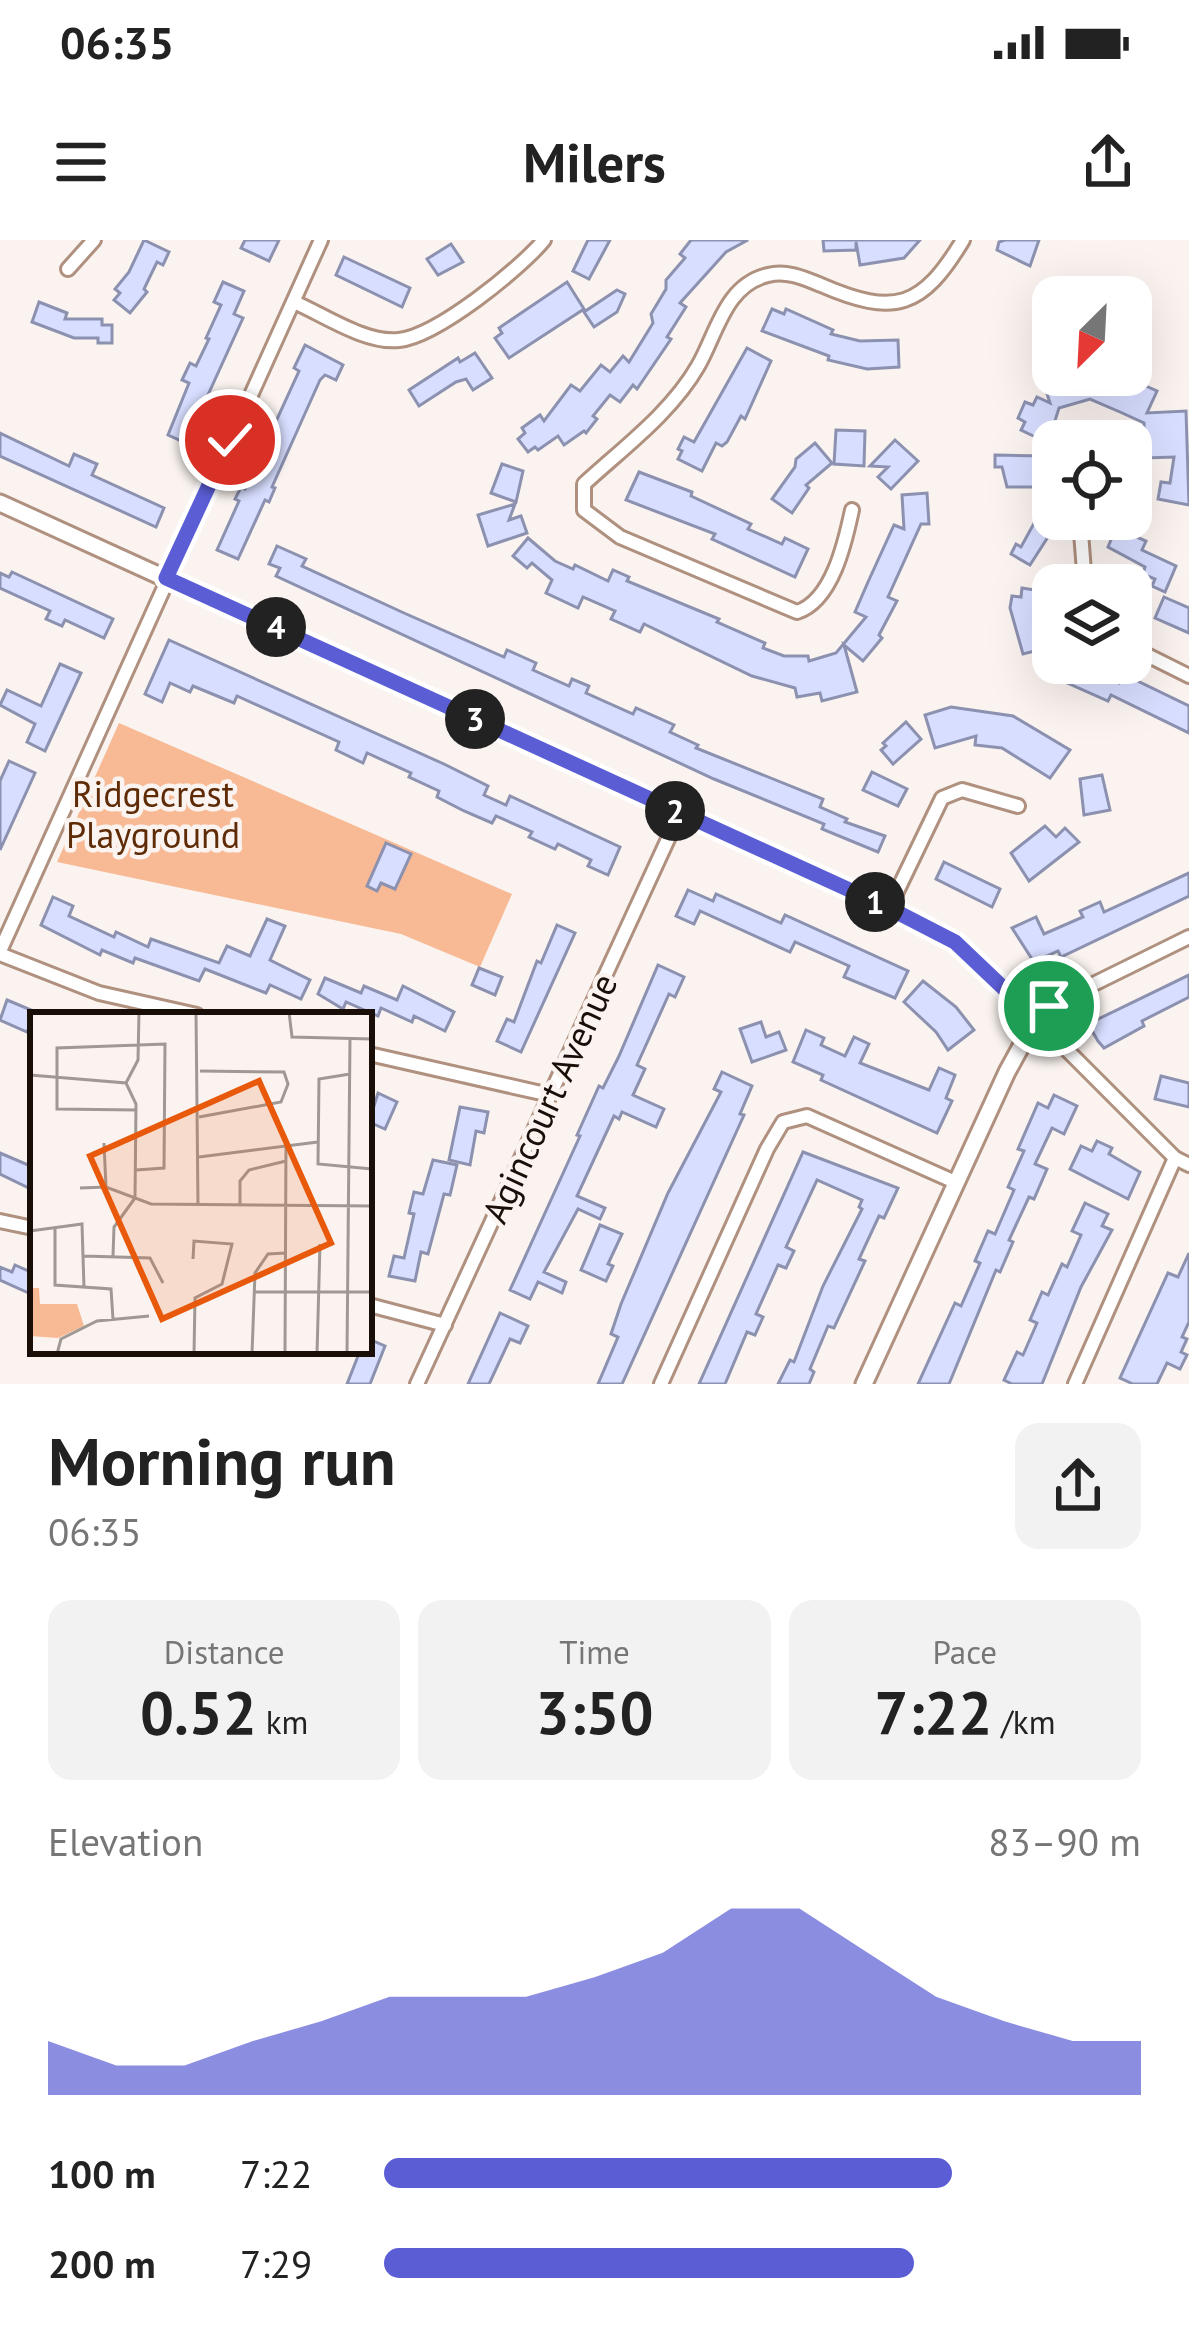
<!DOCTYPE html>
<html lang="en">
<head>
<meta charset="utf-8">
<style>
  body { margin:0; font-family:"PT Sans",sans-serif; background:#f2f2f2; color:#222; height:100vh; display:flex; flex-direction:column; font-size:45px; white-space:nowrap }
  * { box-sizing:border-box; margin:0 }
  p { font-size:39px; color:#767676 }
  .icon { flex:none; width:66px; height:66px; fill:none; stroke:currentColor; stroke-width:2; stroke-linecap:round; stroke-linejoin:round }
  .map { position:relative; height:1144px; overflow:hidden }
  .sheet { display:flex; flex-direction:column; background:#fff; flex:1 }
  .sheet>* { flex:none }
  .needle { width:78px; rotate:204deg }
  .fabs { position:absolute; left:1032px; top:36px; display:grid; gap:24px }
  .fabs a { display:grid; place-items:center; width:120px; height:120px; border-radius:24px; background:#fff; box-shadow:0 12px 48px #0002; font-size:60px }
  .pin { position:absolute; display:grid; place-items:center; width:102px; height:102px; color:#fff; margin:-51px; border:6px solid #fff; border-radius:50%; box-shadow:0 3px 12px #0007 }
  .km { position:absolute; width:60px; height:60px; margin:-30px; border-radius:50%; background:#222; color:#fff; font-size:33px; line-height:60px; text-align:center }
  .round { display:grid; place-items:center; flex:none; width:126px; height:126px; border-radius:24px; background:#f2f2f2 }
  .summary { display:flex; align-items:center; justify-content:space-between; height:204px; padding:0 48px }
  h1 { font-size:66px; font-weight:700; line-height:90px }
  .stats { display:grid; grid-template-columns:repeat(3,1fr); gap:18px; height:204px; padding:12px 48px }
  .stats div { display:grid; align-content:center; border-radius:24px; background:#f2f2f2; text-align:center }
  .stats b { font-size:60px; font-weight:700 }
  .stats small { font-size:33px; font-weight:400 }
  .stats p { font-size:33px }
  .chart { height:336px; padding:24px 48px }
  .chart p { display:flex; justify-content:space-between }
  .chart svg { width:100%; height:216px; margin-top:12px; fill:#5b5dd5; opacity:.7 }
  ul { padding:0 48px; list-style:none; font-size:39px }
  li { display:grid; grid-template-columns:192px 144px 1fr; align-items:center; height:90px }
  li i { height:30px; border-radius:15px; background:#5b5dd5 }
  .status { display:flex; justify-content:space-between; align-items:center; height:84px; padding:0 60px; background:#fff; direction:ltr }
  .status svg { height:33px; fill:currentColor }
  header { display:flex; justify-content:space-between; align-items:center; height:156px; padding:0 48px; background:#fff; font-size:54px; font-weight:700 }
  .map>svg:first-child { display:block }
</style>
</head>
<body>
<div class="status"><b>06:35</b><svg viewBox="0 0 49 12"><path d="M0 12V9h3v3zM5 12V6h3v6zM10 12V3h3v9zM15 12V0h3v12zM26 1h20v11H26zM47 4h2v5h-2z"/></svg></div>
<header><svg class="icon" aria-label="menu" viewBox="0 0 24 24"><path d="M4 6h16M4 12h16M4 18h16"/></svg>Milers<svg class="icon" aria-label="share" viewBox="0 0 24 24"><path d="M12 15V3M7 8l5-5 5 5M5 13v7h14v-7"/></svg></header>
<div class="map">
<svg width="1189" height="1144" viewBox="0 0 1189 1144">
  <rect width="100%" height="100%" fill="#faf3ef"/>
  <path fill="#f8b995" d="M119 483 512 654 480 727 401 694 57 622Z"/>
  <g fill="#d8deff" stroke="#8c91b0" stroke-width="3">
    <path d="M144 0 169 12 163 25 157 22 144 49 147 52 130 73 114 60 120 53 115 49 129 32Z"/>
    <path d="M245 0H279L269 21 241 8Z"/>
    <path d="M588 0H610L589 39 573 31Z"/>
    <path d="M691 0H748L726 12 680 63 686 67 667 97 671 99 637 149 633 145 620 162 610 155 593 176 597 179 586 193 584 191 564 205 558 196 538 210 535 207 528 212 518 199 525 193 522 188 540 175 544 181 571 145 580 151 601 125 610 132 623 116 629 122 653 83 651 74 666 49V40L685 18 680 14Z"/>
    <path d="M823 0H920L904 18 860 25 856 2V10L824 11Z"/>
    <path d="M1005 0H1039L1030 26 997 10 999 2Z"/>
    <path d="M451 4 463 22 438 35 427 19Z"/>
    <path d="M344 17 410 48 402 67 336 35Z"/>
    <path d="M223 42 244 51 234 74 243 78 186 203 168 195 189 143 182 140 190 123 196 126 209 99 206 98 221 65 214 62Z"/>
    <path d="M567 42 584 69 509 118 495 98 502 93 499 88Z"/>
    <path d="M617 50 625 54 617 72 594 87 584 72Z"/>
    <path d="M39 62 67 73 65 79H102V85H112V103H98V98H74L32 82Z"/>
    <path d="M772 69 784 74 786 69 833 90 831 94 860 101 898 100 899 127 867 129 828 120 829 116 762 91Z"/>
    <path d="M305 105 343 125 336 140 325 135 320 140 272 247 275 248 269 262 265 260 238 319 217 310 239 261 235 259 241 247 245 249 299 131 294 128Z"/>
    <path d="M747 108 771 121 745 179 741 176 727 202 722 206 716 203 702 231 678 219 682 211 678 209 684 197 694 202Z"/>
    <path d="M475 113 492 138 473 150 466 139 456 142 419 166 409 150 458 118 460 122Z"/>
    <path d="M1050 122 1053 135H1121L1157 151 1147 173 1186 171 1189 265 1158 259 1161 242 1170 243 1174 217 1145 218 1144 183 1120 172 1090 159 1059 168 1048 203 1021 190 1025 182 1018 178 1025 162 1033 165 1037 157 1050 163 1038 126Z"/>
    <path d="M836 190 865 191 864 226 834 224Z"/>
    <path d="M0 193 69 226 74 214 97 224 92 235 164 268 156 287 0 216Z"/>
    <path d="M895 200 918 221 891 249 878 237 888 227 870 226Z"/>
    <path d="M815 203 832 223 806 245 809 248 792 273 772 259 795 227 796 219Z"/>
    <path d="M995 215 1045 216V232H1035V247H1007L1002 227H995Z"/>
    <path d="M502 224 523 231 516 262 491 253Z"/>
    <path d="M639 232 692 252 691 256 751 284 748 289 782 304 785 298 808 309 795 337 712 299 715 294 626 260Z"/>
    <path d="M927 253 929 284H921L888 357 897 361 879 395 882 398 863 421 844 405 857 452 822 461 820 453 797 457 795 448 752 436 644 384 640 392 611 379 615 371 583 357 578 368 546 353 552 340 532 323 527 328 513 316 528 298 555 321 573 329 575 325 608 341 613 330 629 337 627 341 719 379 717 382 765 403 763 408 784 416H808L809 421 836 413 866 377 855 372 868 342 894 285 904 289 902 255Z"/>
    <path d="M515 264 509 280 521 276 527 293 488 306 478 275Z"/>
    <path d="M1038 276 1055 286 1030 325 1011 314 1016 304 1021 307Z"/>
    <path d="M1116 288 1146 301 1142 310 1176 326 1165 352 1152 346 1155 339 1143 334 1145 327 1108 307Z"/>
    <path d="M277 306 306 319 302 326 404 373 504 417 507 410 525 418 536 423 533 430 569 446 572 439 589 446 586 453 633 474 636 468 674 485 670 492 698 505 696 508 823 559 820 567 847 579 845 582 885 596 878 612 822 589 824 584 714 539 276 336 280 328 269 324Z"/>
    <path d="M12 332 113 379 104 398 65 380 62 386 46 379 50 371 0 348V333L9 337Z"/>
    <path d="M1022 348 1041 351 1034 394 1047 391 1051 407 1023 414 1010 368 1012 356 1021 357Z"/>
    <path d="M1164 357 1189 368V393L1155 378Z"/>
    <path d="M169 400 444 524 488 546 484 555 506 565 510 556 620 607 608 635 588 626 591 620 558 604 555 609 529 597 532 592 496 576 492 583 464 571 437 557 439 551 409 537 411 533 367 513 363 523 336 510 339 502 237 456 234 463 193 446 190 452 170 443 162 462 145 454Z"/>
    <path d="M1050 423H1084L1082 426 1119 443 1123 434 1189 466V493L1111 455 1108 461 1045 433Z"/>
    <path d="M60 424 81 433 45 511 27 502 35 484 0 465 7 450 41 466Z"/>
    <path d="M951 467 1013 476 1070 510 1050 538 1002 508 975 505 976 496 935 508 925 475Z"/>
    <path d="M906 482 921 499 893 524 881 510 886 506 883 503Z"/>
    <path d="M9 521 35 533 0 610V541Z"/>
    <path d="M872 532 907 549 898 566 863 550Z"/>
    <path d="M1102 535 1110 570 1084 575 1080 539Z"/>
    <path d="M1045 586 1056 597 1065 588 1079 602 1029 641 1011 613Z"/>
    <path d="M386 603 411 614 395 649 381 643 377 651 367 646Z"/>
    <path d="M944 622 1000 649 992 667 936 639Z"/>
    <path d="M1189 633V656L1061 717 1058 711 1034 722 1012 688 1036 677 1044 694 1083 677 1080 671 1100 662 1104 672Z"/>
    <path d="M688 650 713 661 716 654 781 683 785 675 908 731 895 758 844 737 849 726 795 702 790 712 700 671 694 684 676 676Z"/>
    <path d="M53 657 73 666 69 676 114 697 116 692 148 707 151 699 219 723 227 706 250 716 267 679 285 686 270 720 310 740 301 759 270 745 266 753 205 729 199 741 135 718 133 723 102 710 100 715 41 685Z"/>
    <path d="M557 685 575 693 521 812 497 801 507 779 514 782 537 721 541 723Z"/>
    <path d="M658 725 684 737 675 757 669 754 637 825 645 829 633 855 664 869 656 887 622 872 619 879 614 876 577 956 605 968 600 979 578 969 544 1032 566 1042 562 1053 538 1042 530 1059 510 1050 580 896 577 895 599 846 603 848 619 816Z"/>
    <path d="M479 728 502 737 495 755 472 745Z"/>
    <path d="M1189 735V757L1142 781 1144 786 1104 808 1098 801 1088 784Z"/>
    <path d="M325 738 361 753 364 746 397 760 403 746 454 772 445 791 414 776 412 782 381 768 378 776 346 762 343 769 318 754Z"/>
    <path d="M923 741 956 767 974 790 948 810 936 792 904 762Z"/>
    <path d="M7 760 36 772 27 792 0 780Z"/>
    <path d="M761 782 766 797 779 792 786 810 752 822 740 789Z"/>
    <path d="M806 790 824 798 821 805 845 816 854 797 869 804 860 823 929 850 939 828 955 835 946 858 952 861 937 893 821 840 823 835 793 822Z"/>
    <path d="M722 832 752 846 740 874 744 875 622 1144H598L618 1097 611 1094 621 1064 668 953 721 852 714 849Z"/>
    <path d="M1161 836 1189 843V867L1155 859Z"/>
    <path d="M378 853 397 862 385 889 369 882Z"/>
    <path d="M1054 855 1077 866 1064 894 1052 888 1035 924 1047 929 1034 959 1029 957 1009 1000 1013 1002 1000 1032 996 1030 949 1144H918L955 1063 961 1066 980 1023 975 1021 988 991 995 994 1014 950 1008 947 1024 911 1018 909 1038 863 1048 868Z"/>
    <path d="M460 867 488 872 484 893 476 891 470 925 449 920Z"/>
    <path d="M1097 901 1112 908 1109 914 1140 932 1128 959 1070 929 1081 906 1092 911Z"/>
    <path d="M803 912 898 948 884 978 879 976 859 1019 865 1021 834 1088 828 1086 810 1129 814 1132 809 1144H778L790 1120 794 1122 823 1046 862 969 859 967 862 960 817 940 786 1007 794 1011 786 1028 778 1025 756 1074 763 1077 755 1095 747 1092 725 1144H699Z"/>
    <path d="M0 913 33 927V950L0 934Z"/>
    <path d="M433 920 457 925 450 955 444 954 428 1014 421 1012 415 1041 389 1036 394 1016 404 1018 414 974 409 973 414 952 423 954Z"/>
    <path d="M1085 963 1108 974 1102 986 1112 990 1081 1047 1042 1144H1012L1004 1140 1017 1112 1023 1115 1037 1083 1030 1080 1042 1052 1048 1055 1062 1024 1067 1027 1081 995 1072 991Z"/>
    <path d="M600 985 622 994 608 1024 613 1026 606 1041 581 1030Z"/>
    <path d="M1189 1013V1082L1182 1097 1187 1099 1181 1112 1187 1115 1180 1129 1167 1123 1157 1144H1133L1120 1138 1168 1033 1178 1037Z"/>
    <path d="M15 1025 33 1033V1055L0 1040V1027L12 1032Z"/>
    <path d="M500 1073 528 1086 520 1103 510 1099 489 1144H468Z"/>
    <path d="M369 1099 385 1106 370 1144H347L360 1111H369Z"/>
  </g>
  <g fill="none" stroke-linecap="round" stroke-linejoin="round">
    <defs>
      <g id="minor">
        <path d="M68 29 94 0"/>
        <path d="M294 62C324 75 366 104 399 100 437 96 520 29 544 0"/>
        <path d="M852 270C845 303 832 361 797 372L620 297 584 270V244C623 208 671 173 698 126 717 93 725 45 768 35 786 30 804 38 821 45 895 77 922 68 963 0"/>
        <path d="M1080 279 1085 345"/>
        <path d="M1131 407 1189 436"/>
        <path d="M889 668 942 558 962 550 1018 566"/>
        <path d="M1189 697 1049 766 1036 779 1175 918 1189 925"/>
        <path d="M0 711 321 0"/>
        <path d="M0 714 99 753 197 775"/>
        <path d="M369 814 550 855"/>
        <path d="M0 981 33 988"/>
        <path d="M369 1065 445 1085"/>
        <path d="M417 1144 680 573"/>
        <path d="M661 1144 767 909 783 882 807 876 955 942"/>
        <path d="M1075 1144 1175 918"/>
      </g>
      <path id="tertiary" d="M0 263 889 668 955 702 1036 779 1007 832 864 1144"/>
    </defs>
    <use href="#minor" stroke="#b0907e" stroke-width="18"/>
    <use href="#tertiary" stroke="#b0907e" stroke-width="21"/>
    <use href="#minor" stroke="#fff" stroke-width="12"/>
    <use href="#tertiary" stroke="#fff" stroke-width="15"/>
  </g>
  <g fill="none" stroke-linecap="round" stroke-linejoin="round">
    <defs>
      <path id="route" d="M230 200 166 338 889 668 955 702 1036 779 1049 766"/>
    </defs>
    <use href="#route" stroke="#fff" stroke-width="24"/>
    <use href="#route" stroke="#5b5dd5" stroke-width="15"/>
  </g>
  <g text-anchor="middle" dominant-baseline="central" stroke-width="9" stroke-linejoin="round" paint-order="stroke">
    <g font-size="36" fill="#5e2b06" stroke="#faf3ef">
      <text x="153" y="553">Ridgecrest<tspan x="153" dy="41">Playground</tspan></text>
    </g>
    <g font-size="36" fill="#1a0f08" stroke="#faf3ef">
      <text transform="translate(549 858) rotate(-65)">Agincourt Avenue</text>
    </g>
  </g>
  <g transform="translate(30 772)">
    <rect width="342" height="342" fill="#faf3ef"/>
    <path d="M0 276H9L10 292H47L54 314 28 326 0 324Z" fill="#f8b995"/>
    <path fill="none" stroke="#a09893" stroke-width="3" d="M166 0 168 193M259 0 262 25 342 27M320 62 289 67 288 152 342 157M0 63 96 71 106 92 105 186M96 71 108 48 109 0M169 105 251 90 258 72 254 60 170 59M74 131 76 175M169 145 288 130M106 158 134 156 135 32 27 36V97L106 98M50 176 76 175 121 192 342 194M210 193V169L219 158 256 149M25 215V273L81 277 83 307M0 219 52 212 54 276M54 244 120 246 133 271M83 244 84 215 105 186M163 247 164 229 202 232 192 272 165 286 164 342M223 280H342M27 342 31 327 67 309 119 304M222 342 225 261 238 242 255 241M255 342 256 130M287 342 290 232M317 342 320 26"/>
    <path fill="#e8590c" fill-opacity="0.15" stroke="#e8590c" stroke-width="6" d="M229 69 301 231 132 307 60 144Z"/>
    <rect width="342" height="342" fill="none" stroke="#1a0f08" stroke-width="6"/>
  </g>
</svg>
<div class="fabs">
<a><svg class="needle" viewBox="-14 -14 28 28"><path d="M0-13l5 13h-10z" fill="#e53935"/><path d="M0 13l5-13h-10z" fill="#767676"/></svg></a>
<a><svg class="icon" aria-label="locate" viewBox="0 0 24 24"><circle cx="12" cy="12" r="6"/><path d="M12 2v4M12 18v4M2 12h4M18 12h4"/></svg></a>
<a><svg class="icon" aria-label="layers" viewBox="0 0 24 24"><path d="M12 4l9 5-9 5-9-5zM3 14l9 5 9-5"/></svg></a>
</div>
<div class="pin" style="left:1049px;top:766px;background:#1e9e55"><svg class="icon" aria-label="arrive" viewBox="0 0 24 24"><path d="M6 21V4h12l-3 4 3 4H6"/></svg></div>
<div class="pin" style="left:230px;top:200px;background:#d93025"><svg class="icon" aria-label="check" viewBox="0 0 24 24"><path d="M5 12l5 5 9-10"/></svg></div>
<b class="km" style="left:875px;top:662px">1</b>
<b class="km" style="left:675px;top:571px">2</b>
<b class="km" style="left:475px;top:479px">3</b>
<b class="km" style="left:276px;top:387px">4</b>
</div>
<section class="sheet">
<div class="summary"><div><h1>Morning run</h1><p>06:35</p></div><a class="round"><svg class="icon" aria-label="share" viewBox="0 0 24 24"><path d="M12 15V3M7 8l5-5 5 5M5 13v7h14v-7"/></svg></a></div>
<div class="stats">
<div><p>Distance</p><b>0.52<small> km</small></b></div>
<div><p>Time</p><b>3:50</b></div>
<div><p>Pace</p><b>7:22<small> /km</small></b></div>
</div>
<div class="chart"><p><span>Elevation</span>83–90 m</p>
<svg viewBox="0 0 160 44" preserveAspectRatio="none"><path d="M0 44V33L10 38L20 38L30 33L40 29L50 24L60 24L70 24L80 20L90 15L100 6L110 6L120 15L130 24L140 29L150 33L160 33V44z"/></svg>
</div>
<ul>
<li><b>100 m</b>7:22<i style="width:75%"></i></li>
<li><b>200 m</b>7:29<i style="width:70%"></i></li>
</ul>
</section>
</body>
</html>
